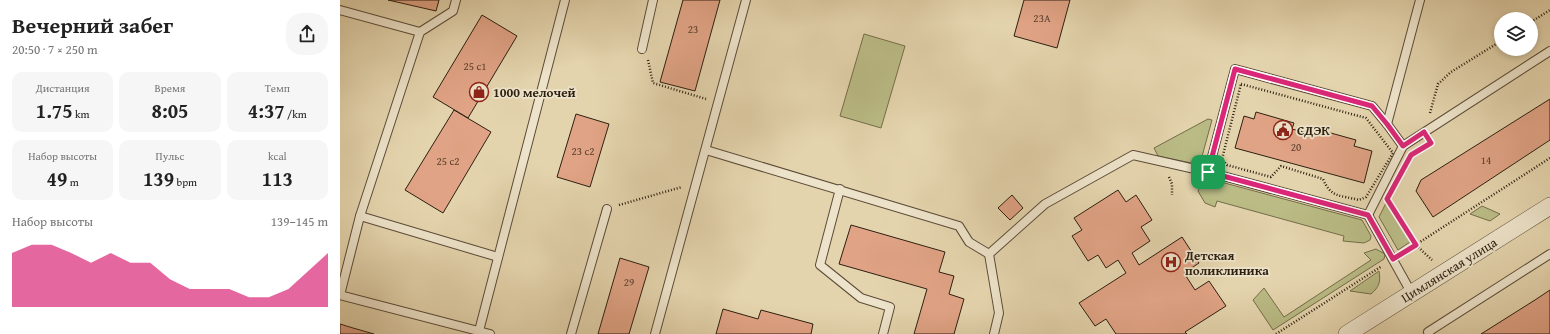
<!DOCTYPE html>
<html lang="ru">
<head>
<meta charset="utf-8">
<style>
  body { margin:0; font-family:"Gentium Book Plus",serif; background:#f6f6f6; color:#222; height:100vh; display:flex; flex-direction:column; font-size:15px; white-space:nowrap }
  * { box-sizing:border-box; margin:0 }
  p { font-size:13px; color:#767676 }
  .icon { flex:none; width:22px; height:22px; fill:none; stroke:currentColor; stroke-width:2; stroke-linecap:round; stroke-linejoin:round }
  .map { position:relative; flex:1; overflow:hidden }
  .sheet { display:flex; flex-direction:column; background:#fff; width:340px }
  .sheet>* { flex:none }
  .controls { position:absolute; left:1154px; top:12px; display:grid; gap:8px }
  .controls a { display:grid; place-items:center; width:44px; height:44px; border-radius:50%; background:#fff; box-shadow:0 2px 6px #0003; font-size:20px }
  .pin { position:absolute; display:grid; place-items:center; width:34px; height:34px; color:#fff; margin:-17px; border-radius:8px; box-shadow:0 2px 6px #0006 }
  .round { display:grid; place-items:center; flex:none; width:42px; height:42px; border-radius:16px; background:#f6f6f6 }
  .overview { display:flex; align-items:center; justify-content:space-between; height:68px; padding:0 12px }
  h1 { font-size:22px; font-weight:600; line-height:30px }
  .metrics { display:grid; grid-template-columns:repeat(3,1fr); gap:6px; height:68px; padding:4px 12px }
  .metrics div { display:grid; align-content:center; border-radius:10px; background:#f6f6f6; text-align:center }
  .metrics b { font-size:20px; font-weight:600 }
  .metrics small { font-size:11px; font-weight:400 }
  .metrics p { font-size:11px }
  .chart { height:112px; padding:8px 12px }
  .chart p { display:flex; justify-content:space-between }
  .chart svg { width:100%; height:72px; margin-top:4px; fill:#db2777; opacity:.7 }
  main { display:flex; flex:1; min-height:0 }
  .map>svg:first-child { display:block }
</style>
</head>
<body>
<main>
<section class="sheet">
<div class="overview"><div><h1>Вечерний забег</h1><p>20:50 · 7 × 250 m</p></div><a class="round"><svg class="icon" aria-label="share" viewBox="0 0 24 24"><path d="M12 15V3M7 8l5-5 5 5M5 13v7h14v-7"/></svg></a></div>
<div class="metrics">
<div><p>Дистанция</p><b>1.75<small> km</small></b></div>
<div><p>Время</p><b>8:05</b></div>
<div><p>Темп</p><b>4:37<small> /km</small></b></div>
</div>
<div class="metrics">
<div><p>Набор высоты</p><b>49<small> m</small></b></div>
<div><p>Пульс</p><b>139<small> bpm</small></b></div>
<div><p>kcal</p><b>113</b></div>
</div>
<div class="chart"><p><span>Набор высоты</span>139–145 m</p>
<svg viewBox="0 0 160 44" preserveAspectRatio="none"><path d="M0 44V11L10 6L20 6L30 11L40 17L50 11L60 17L70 17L80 27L90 33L100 33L110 33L120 38L130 38L140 33L150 22L160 11V44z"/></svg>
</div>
</section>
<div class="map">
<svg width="1210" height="334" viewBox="0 0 1210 334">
  <rect width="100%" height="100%" fill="#e4d4ad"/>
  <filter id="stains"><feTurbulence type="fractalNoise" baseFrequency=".005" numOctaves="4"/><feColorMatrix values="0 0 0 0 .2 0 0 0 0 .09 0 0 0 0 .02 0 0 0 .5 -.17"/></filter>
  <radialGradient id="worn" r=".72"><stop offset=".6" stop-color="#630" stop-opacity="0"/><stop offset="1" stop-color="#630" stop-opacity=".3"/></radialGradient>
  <g fill="#babb85" stroke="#746d4a">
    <path d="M524 34 565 46 541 128 500 116Z"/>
    <path d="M868 119 872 120 861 160 856 164 818 156 814 148Z"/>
    <path d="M866 178 1022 220 1031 236 1030 240 1024 243 1003 241 1004 236 877 201 875 207 865 203 858 191 861 184Z"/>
    <path d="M1046 203 1070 242 1058 250 1039 217Z"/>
    <path d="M1142 206 1160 214 1150 221 1130 214Z"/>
    <path d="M1036 249 1045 254 1044 259 933 330 913 300 924 288 944 317 1031 260 1024 253Z"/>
    <path d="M1039 271C1041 282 1039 287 1031 294L1010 291Z"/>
  </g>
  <g fill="#e0a385" stroke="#2d1f10">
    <path d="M48 0H99L96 11Z"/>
    <path d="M343 0H380L355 91 320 82Z"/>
    <path d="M684 0H730L717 48 674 36Z"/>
    <path d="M142 15 177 36 128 118 93 97Z"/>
    <path d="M1210 99V140L1093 217 1076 191 1081 180Z"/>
    <path d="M114 110 151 132 103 213 65 190Z"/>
    <path d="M916 112 954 123 952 129 978 136 980 130 1016 140 1014 146 1032 151 1024 183 895 148 904 116 914 119Z"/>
    <path d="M236 114 269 124 250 187 217 177Z"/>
    <path d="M778 190 786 202 796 195 812 220 801 227 810 241 792 253 799 265 842 237 859 263 844 273 855 290 869 281 886 306 845 332 847 334H776L766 319 755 326 739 303 786 273 778 260 766 268 758 255 748 261 732 236 742 230 734 218Z"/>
    <path d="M672 195 683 208 670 220 658 208Z"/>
    <path d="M511 225 605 252 599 272 614 276 609 294 624 299 614 334H574L587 289 499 264Z"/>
    <path d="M280 258 309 267 289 334H258Z"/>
    <path d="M1210 290V334H1141L1195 300Z"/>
    <path d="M383 309 418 319 421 310 473 324 471 334H376Z"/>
    <path d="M0 324 13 328 34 334H0Z"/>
  </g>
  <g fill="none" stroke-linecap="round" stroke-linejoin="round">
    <defs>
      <g id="service">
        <path d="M0 10 80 32"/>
        <path d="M302 49 313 0"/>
        <path d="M1047 124 1080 0"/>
        <path d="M1063 146 1210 51"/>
        <path d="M366 150 619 226 629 242 649 254 705 204 793 155 868 172 1028 215 1072 294"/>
        <path d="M868 172 895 69 1032 106 1047 124 1063 146 1028 215"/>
        <path d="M500 189 480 265 521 298 550 307 543 334"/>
        <path d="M20 216 158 257"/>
        <path d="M649 254 659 313 654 334"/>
        <path d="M0 295 20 216 80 32 113 11 116 0"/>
        <path d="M0 295 150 334"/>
        <path d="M139 331 225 0"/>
        <path d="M231 334 267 209"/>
        <path d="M315 334 406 0"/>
        <path d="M1089 334 1088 332 1210 254"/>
      </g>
      <path id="minor" d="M1007 334 1210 206"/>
    </defs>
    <use href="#service" stroke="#5b4c37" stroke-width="10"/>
    <use href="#minor" stroke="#5b4c37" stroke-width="18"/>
    <g stroke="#2d1f10" stroke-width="2.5" stroke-dasharray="1 2" stroke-linecap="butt">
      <path d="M1191 22 1210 10"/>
      <path d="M308 60 313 83 366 99"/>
      <path d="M901 84 1026 118 1053 153 1026 197 1019 200C1000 195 991 198 983 179L941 166 931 177 887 165 882 159Z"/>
      <path d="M1090 113 1098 84 1111 72 1161 41"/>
      <path d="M829 177 832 184V195"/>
      <path d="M1049 202 1076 245 1092 260"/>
      <path d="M279 205 342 187"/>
      <path d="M1063 253 1210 158"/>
      <path d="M936 334 1042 266"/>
    </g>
    <use href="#service" stroke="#ede3ca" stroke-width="8"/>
    <use href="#minor" stroke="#ede3ca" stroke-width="17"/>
  </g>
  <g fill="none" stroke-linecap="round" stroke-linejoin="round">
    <defs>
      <path id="route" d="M895 69 1032 106 1047 124 1063 146 1084 132 1091 143 1071 155 1047 199 1076 245 1053 259 1028 215 868 172Z"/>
    </defs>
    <use href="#route" stroke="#fff" stroke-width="8"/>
    <use href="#route" stroke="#db2777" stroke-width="5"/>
  </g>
  <defs>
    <symbol id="shop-ring" viewBox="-11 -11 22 22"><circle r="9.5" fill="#ede3ca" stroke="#8f2418" stroke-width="1.5"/><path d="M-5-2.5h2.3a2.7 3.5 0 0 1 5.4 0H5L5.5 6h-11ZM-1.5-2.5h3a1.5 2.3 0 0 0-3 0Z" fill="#8f2418"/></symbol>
    <symbol id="civic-ring" viewBox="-11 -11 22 22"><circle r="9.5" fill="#ede3ca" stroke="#8f2418" stroke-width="1.5"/><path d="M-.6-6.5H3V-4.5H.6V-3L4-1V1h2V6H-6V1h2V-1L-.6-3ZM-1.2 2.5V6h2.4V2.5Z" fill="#8f2418"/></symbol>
    <symbol id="hospital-ring" viewBox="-11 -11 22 22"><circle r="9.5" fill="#ede3ca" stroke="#8f2418" stroke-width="1.5"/><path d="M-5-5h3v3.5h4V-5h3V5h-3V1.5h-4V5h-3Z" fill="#8f2418"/></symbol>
  </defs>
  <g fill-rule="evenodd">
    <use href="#shop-ring" x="128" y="81" width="22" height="22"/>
    <use href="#civic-ring" x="932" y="119" width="22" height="22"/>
    <use href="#hospital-ring" x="820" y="251" width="22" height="22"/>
  </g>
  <g text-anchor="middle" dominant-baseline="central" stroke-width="3.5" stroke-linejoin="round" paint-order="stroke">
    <g font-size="11" fill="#5a402d">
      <text x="702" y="18">23А</text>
      <text x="353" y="29">23</text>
      <text x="135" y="66">25 с1</text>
      <text x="956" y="147">20</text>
      <text x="243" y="151">23 с2</text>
      <text x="1146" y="160">14</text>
      <text x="108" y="161">25 с2</text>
      <text x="289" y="282">29</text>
    </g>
    <g font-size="13" font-weight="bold" fill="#2d1f10" stroke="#ede3ca" text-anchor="start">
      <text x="153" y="92">1000 мелочей</text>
      <text x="957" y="130">СДЭК</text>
      <text x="845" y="255">Детская<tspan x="845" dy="15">поликлиника</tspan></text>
    </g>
    <g font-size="13" fill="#2d1f10" stroke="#ede3ca">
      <text transform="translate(1109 270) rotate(-32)">Цимлянская улица</text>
    </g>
  </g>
  <rect width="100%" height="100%" filter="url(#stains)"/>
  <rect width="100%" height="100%" fill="url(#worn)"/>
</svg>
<div class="controls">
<a><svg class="icon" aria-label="layers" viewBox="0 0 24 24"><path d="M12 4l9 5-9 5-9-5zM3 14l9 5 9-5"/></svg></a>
</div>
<div class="pin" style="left:868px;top:172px;background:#1e9e55"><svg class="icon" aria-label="arrive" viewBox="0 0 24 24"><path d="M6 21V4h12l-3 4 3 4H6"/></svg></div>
</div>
</main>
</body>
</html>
